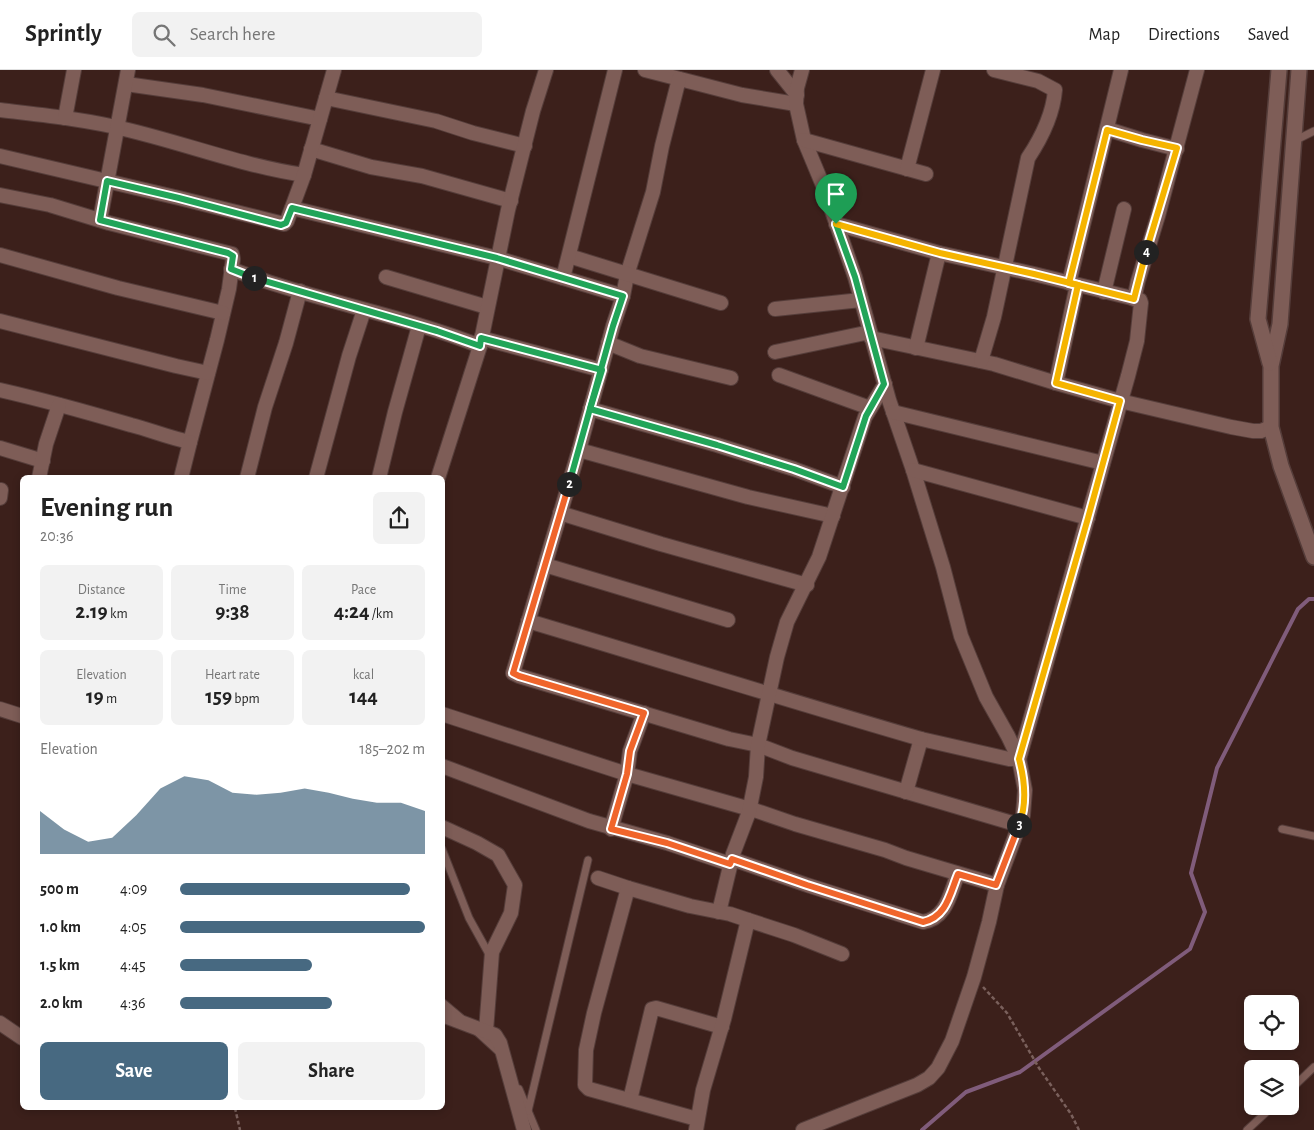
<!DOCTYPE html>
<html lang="en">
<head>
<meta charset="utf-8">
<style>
  body { margin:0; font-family:"Alegreya Sans",sans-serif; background:#f2f2f2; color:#222; height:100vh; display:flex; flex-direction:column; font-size:19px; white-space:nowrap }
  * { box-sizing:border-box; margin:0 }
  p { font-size:16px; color:#767676 }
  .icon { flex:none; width:28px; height:28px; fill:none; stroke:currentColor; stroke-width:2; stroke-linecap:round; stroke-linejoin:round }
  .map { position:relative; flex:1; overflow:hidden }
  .drawer { position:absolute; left:20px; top:405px; width:425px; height:635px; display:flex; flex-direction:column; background:#fff; border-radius:8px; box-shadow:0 2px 8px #0003 }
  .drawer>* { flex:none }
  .buttons { position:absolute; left:1244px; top:925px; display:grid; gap:10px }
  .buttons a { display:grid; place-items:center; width:55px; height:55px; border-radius:8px; background:#fff; box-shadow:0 2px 8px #0003; font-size:25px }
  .pin { position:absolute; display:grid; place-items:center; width:42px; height:42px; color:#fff; margin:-51px -21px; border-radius:50% 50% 50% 0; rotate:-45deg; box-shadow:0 0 5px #0007 }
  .pin .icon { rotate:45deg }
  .km { position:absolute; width:25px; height:25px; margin:-12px; border-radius:50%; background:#222; color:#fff; font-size:14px; line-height:25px; text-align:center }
  .round { display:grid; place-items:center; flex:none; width:52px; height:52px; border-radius:8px; background:#f2f2f2 }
  .overview { display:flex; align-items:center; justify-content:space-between; height:85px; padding:0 20px }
  h1 { font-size:28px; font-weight:700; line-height:38px }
  .metrics { display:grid; grid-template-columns:repeat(3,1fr); gap:8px; height:85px; padding:5px 20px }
  .metrics div { display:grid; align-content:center; border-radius:8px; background:#f2f2f2; text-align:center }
  .metrics b { font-size:21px; font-weight:700 }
  .metrics small { font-size:14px; font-weight:400 }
  .metrics p { font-size:14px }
  .chart { height:140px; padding:10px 20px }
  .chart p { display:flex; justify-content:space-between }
  .chart svg { width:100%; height:90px; margin-top:5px; fill:#476981; opacity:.7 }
  .button { display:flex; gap:10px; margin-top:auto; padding:10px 20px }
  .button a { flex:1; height:58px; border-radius:8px; background:#476981; color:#fff; font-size:20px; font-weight:700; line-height:58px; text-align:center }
  .button a+a { background:#f2f2f2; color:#222 }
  ul { padding:0 20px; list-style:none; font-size:16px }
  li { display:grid; grid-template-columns:80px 60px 1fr; align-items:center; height:38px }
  li i { height:12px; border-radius:6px; background:#476981 }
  header { display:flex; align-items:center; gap:30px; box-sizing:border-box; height:70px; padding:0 25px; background:#fff; border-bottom:1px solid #e0e0e0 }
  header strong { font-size:24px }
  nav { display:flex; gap:28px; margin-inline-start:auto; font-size:18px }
  .search { width:350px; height:45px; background:#f2f2f2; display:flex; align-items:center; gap:12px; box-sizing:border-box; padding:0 18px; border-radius:8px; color:#767676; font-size:19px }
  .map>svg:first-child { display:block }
</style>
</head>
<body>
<header>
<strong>Sprintly</strong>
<div class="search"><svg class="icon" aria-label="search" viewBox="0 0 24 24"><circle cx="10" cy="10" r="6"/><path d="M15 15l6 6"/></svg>Search here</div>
<nav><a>Map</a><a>Directions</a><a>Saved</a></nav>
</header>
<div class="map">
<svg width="1314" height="1060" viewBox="0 0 1314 1060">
  <rect width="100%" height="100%" fill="#3c201b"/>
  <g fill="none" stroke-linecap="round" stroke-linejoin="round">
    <path stroke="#805c7b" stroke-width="4" d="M922 1060 966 1022 1020 1002 1190 879 1205 842 1191 803 1217 698 1298 539 1309 529H1314"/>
    <defs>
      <g id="lane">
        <path d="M1294 71 1314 61"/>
        <path d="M1282 759 1314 766"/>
        <path d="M442 779 469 848 490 886"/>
        <path d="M442 932 461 948"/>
        <path d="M477 962 500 983"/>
        <path d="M519 1019 536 1060"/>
        <path d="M1290 1020 1314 997"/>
        <path d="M528 1041 588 790"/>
        <path d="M1247 1060 1273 1036"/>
      </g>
      <g id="street">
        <path d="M645 0 742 25 796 34"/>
        <path d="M777 0 797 25"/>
        <path d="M802 0 797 18 796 34 804 70 824 118 855 207 889 330 913 400 943 497 961 566 986 627 1008 666 1019 689 1025 720 1023 745 997 815 989 852 974 907 952 971 938 998 929 1008 917 1015 803 1060"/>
        <path d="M679 9 662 76 653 122 627 205 623 226 613 256 579 380 513 603 519 606 729 669 758 675 792 688 1019 755"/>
        <path d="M126 14 203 25 320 49"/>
        <path d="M326 28 436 51 473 63 525 76"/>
        <path d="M0 40C41 45 84 49 124 59 184 73 243 96 304 105"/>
        <path d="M65 48 74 0"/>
        <path d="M1107 59 1142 70 1177 79"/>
        <path d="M804 70 926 104"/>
        <path d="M311 79 371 97 422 106 511 131"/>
        <path d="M0 86 179 128 284 154 287 151 304 105 334 0"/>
        <path d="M907 99 933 0"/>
        <path d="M0 125 50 135 109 153 228 183 232 184 233 189 229 219 217 270 190 372C169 368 151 360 131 355 87 342 44 330 0 320"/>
        <path d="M292 138 497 188 623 226"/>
        <path d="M100 150 128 0"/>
        <path d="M836 154 939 183 1034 204 1140 230 1141 233 1137 271 1128 306 1019 689H1009L921 669 906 722"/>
        <path d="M0 185 118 218 223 243"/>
        <path d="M569 186 721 233"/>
        <path d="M231 199C312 230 399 244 480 276"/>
        <path d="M386 207 487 237"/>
        <path d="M563 208 615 0"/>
        <path d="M1069 213 1121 0"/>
        <path d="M1077 215 1056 313 1120 331 1231 357 1253 361H1261L1271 357"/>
        <path d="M1104 222 1124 139"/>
        <path d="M1134 229 1138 211 1158 146 1197 0"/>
        <path d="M775 239 861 230"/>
        <path d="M0 251 176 296 208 303"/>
        <path d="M481 268 601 300"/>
        <path d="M871 268 994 294 1056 313"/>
        <path d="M608 273 640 286 731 308"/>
        <path d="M916 278 939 183"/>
        <path d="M775 282 870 262"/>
        <path d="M981 291 994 247 1028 88C1042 67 1053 45 1055 20L1038 11 994 0"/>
        <path d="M779 305 870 338"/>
        <path d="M590 339 717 375 794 399 843 417"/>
        <path d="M893 342 1103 393"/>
        <path d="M0 378 43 391"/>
        <path d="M579 380 748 427 833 446"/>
        <path d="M913 400 1088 448"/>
        <path d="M39 408 46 374 59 335"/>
        <path d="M181 408 190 372"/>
        <path d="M247 408 265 337 286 273 300 221"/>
        <path d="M316 408 349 286 364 240"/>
        <path d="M379 408 395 342 419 256"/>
        <path d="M438 408 480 276 508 140 533 41 546 0"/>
        <path d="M0 428 1 420"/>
        <path d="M560 443 661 474 807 515"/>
        <path d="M545 495 728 550"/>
        <path d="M528 551C659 590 790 631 921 669"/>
        <path d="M0 639 22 646"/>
        <path d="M442 644 627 704 757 741 795 754 885 780 906 788 997 815"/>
        <path d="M442 696 589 751 667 773 730 794"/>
        <path d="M442 757 477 773 498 785 515 815 511 843 492 882 486 961"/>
        <path d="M611 759 627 704 630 681 644 643"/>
        <path d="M732 789 807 815 923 852C947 848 950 823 958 804"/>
        <path d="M598 808 628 818"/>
        <path d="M719 842 733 784 749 742 756 707 758 675 777 587 787 552 819 487 865 347 885 314"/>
        <path d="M748 850 794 865 842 884"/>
        <path d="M442 945 495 965 500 973 524 1060"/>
        <path d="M0 953 22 968"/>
        <path d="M630 1030 652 939 656 938 722 957"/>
        <path d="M696 1060 703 1020 724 949 748 850 730 844 690 836 628 818 594 943 586 980 585 1015 589 1019 697 1049"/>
      </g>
      <g id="secondary">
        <path d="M1299 0 1280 254 1271 296V357L1281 396 1314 487"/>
        <path d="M1270 293 1258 249 1279 0"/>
      </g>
    </defs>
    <use href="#lane" stroke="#553d3a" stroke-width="9"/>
    <use href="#street" stroke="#553d3a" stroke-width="16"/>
    <use href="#secondary" stroke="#553d3a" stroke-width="18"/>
    <g stroke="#7a605c" stroke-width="2.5" stroke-dasharray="4 2.5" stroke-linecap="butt">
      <path d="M983 917 1007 943 1039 998 1071 1044 1079 1060"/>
      <path d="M235 1038 240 1060"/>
    </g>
    <use href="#lane" stroke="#7e5d57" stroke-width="7"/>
    <use href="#street" stroke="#7e5d57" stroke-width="14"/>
    <use href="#secondary" stroke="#7e5d57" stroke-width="15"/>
  </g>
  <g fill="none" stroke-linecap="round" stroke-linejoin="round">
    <defs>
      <path id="split-1" d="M254 208 437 261 480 276 481 268 602 300 590 339 717 375 794 399 843 417 866 346 884 314 855 207 836 154"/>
      <path id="split-2" d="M254 208 231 199 233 186 228 183 100 150 107 111 179 128 281 155 286 153 292 138 497 188 623 226 613 256 569 414"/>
      <path id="split-3" d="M569 414 513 603 519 606 644 643 630 681 627 704 611 759 667 773 730 794 732 789 807 815 923 852C947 847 950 823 958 804L996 815 1019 755"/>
      <path id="split-4" d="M1019 755C1027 734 1025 711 1019 689L1088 448 1120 331 1056 313 1078 215 1069 213 1107 60 1142 70 1177 78 1146 182"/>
      <path id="split-5" d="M836 154 940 183 1034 204 1134 229 1146 182"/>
    </defs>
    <use href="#split-1" stroke="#fff" stroke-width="10"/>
    <use href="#split-2" stroke="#fff" stroke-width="10"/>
    <use href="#split-3" stroke="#fff" stroke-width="10"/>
    <use href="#split-4" stroke="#fff" stroke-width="10"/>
    <use href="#split-5" stroke="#fff" stroke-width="10"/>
    <use href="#split-1" stroke="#22a559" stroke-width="6"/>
    <use href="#split-2" stroke="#22a559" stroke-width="6"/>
    <use href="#split-3" stroke="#f0652b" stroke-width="6"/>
    <use href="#split-4" stroke="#f5b400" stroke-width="6"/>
    <use href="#split-5" stroke="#f5b400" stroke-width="6"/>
  </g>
</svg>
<div class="buttons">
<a><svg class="icon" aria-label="locate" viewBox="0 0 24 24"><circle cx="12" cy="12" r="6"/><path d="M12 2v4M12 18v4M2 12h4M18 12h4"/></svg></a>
<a><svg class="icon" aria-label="layers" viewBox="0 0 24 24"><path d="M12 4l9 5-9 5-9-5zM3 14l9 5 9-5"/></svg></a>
</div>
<div class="pin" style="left:836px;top:154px;background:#1e9e55"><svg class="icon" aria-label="arrive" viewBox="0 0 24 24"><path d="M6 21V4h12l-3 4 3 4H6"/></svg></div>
<b class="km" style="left:254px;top:208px">1</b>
<b class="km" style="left:569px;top:414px">2</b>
<b class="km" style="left:1019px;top:755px">3</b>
<b class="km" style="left:1146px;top:182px">4</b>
<section class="drawer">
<div class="overview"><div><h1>Evening run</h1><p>20:36</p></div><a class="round"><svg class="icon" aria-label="share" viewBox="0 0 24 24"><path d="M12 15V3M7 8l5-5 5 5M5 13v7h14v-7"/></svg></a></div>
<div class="metrics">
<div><p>Distance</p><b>2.19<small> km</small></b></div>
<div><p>Time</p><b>9:38</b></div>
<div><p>Pace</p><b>4:24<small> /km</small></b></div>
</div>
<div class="metrics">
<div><p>Elevation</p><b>19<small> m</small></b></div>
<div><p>Heart rate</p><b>159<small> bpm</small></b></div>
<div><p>kcal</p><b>144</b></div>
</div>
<div class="chart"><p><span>Elevation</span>185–202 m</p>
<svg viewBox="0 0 160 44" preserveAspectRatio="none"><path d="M0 44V23L10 32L20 38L30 36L40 25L50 12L60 6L70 8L80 14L90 15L100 14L110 12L120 14L130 17L140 19L150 19L160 23V44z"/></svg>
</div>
<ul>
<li><b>500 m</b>4:09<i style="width:94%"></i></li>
<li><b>1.0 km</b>4:05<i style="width:100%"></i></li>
<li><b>1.5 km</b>4:45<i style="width:54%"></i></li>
<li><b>2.0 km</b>4:36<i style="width:62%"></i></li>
</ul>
<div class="button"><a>Save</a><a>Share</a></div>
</section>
</div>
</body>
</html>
